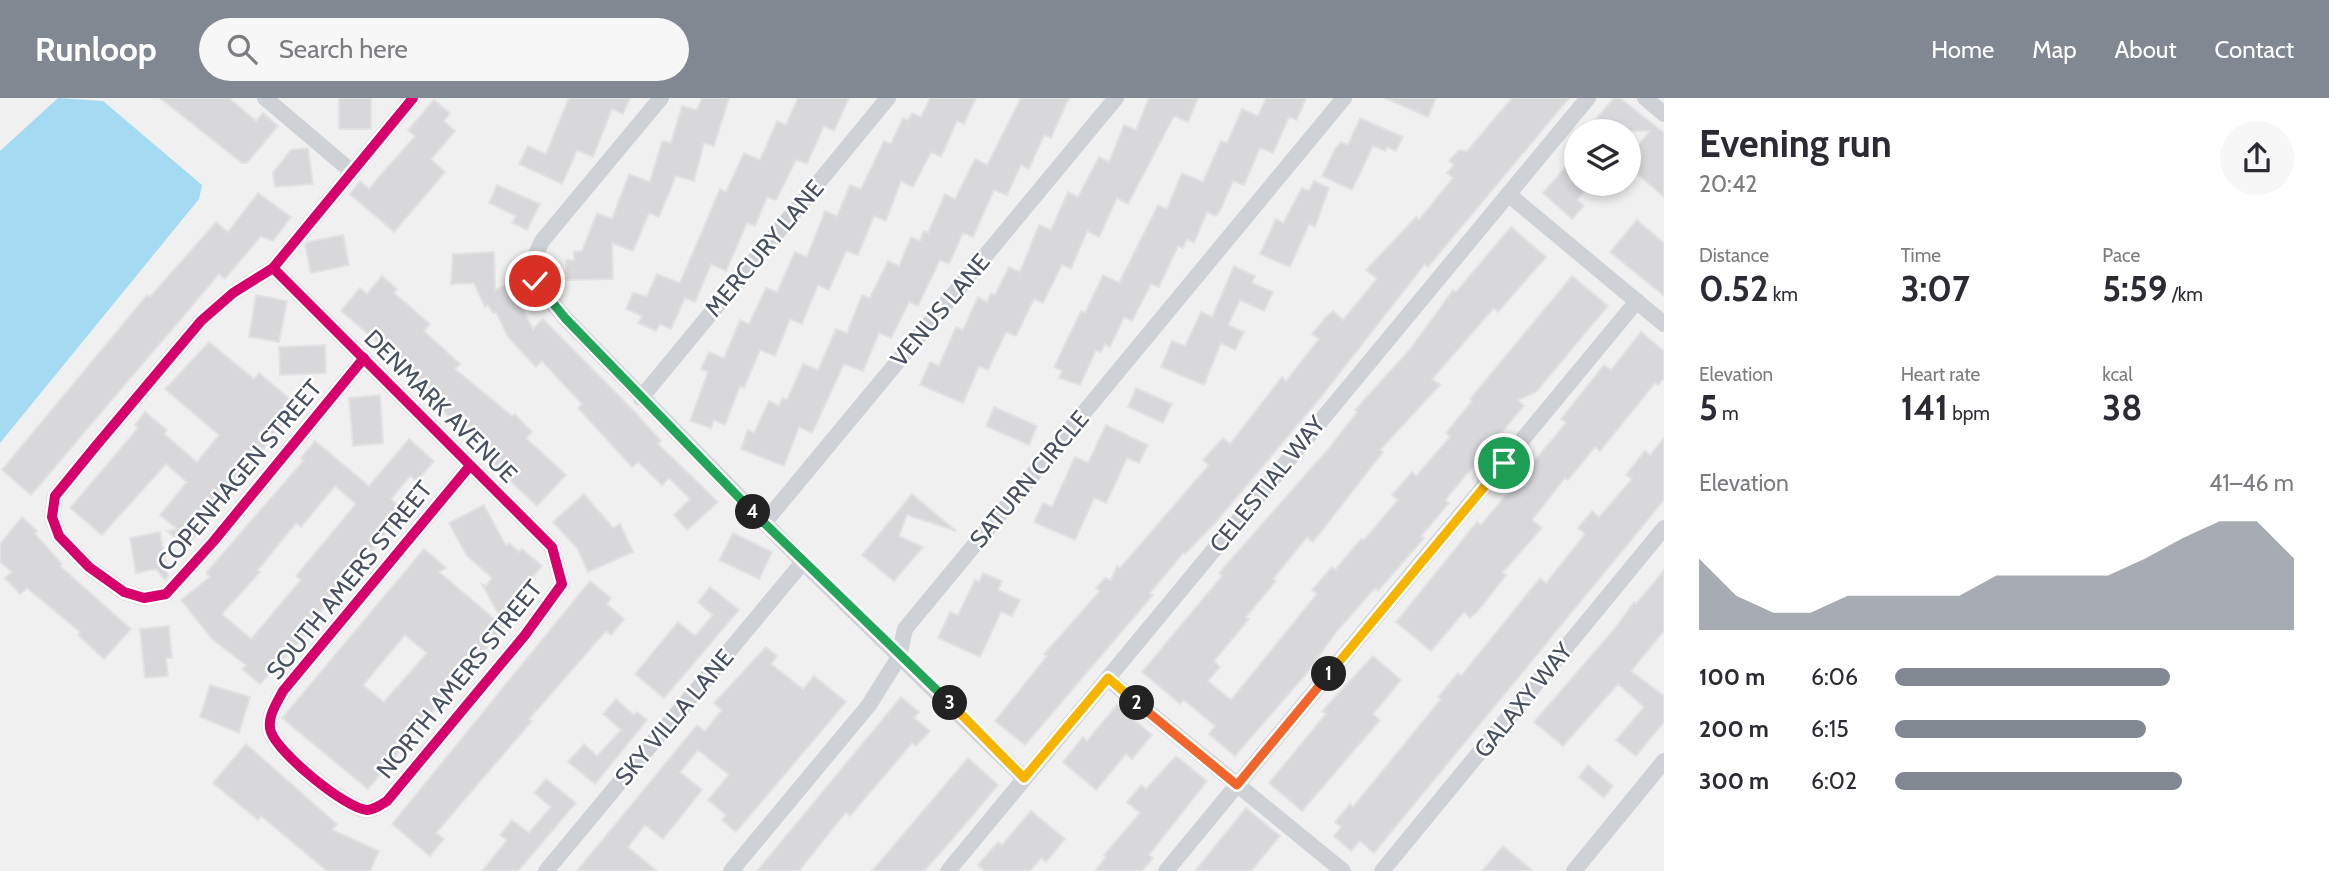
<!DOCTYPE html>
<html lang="en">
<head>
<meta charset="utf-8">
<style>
  body { margin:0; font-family:Cabin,sans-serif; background:#f7f7f7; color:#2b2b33; height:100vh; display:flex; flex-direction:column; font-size:26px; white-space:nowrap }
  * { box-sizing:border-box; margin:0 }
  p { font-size:23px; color:#7c7c81 }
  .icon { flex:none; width:38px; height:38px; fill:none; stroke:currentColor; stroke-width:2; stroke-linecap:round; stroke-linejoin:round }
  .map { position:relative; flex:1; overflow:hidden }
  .panel { display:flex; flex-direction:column; background:#fff; width:665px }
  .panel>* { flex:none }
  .buttons { position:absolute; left:1564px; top:21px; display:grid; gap:14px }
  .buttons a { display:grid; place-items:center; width:77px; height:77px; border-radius:50%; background:#fff; box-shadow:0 4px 10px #0003; font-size:35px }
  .pin { position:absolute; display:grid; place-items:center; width:60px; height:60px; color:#fff; margin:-30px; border:4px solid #fff; border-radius:50%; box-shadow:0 2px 7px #0007 }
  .km { position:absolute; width:35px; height:35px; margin:-18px; border-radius:50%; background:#222; color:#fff; font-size:19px; line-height:35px; text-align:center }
  .round { display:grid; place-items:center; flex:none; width:74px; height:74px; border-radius:37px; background:#f7f7f7 }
  .overview { display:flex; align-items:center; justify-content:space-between; height:119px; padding:0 35px }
  h1 { font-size:38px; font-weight:700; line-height:52px }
  .stats { display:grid; grid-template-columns:repeat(3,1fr); gap:10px; height:119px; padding:7px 35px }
  .stats div { display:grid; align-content:center }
  .stats b { font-size:35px; font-weight:700 }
  .stats small { font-size:19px; font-weight:400 }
  .stats p { font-size:19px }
  .chart { height:196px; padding:14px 35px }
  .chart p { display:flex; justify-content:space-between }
  .chart svg { width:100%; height:126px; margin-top:7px; fill:#828892; opacity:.7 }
  ul { padding:0 35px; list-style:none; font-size:23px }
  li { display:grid; grid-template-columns:112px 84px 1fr; align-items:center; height:52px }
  li i { height:18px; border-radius:9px; background:#828892 }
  header { display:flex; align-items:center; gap:42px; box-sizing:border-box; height:98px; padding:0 35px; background:#828892; color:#fff }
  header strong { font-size:33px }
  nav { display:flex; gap:38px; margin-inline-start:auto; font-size:24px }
  .search { width:490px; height:63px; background:#f7f7f7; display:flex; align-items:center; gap:18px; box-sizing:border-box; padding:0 24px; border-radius:38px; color:#7c7c81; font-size:26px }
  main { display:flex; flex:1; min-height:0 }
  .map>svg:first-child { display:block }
</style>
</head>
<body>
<header>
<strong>Runloop</strong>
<div class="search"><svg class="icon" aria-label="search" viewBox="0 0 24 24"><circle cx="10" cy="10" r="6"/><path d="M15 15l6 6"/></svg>Search here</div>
<nav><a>Home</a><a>Map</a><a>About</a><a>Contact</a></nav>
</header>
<main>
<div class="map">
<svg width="1664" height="773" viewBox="0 0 1664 773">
  <rect width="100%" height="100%" fill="#f1f0f0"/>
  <path fill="#a4dbf3" d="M58 0 103 3 202 87 199 101 0 345V53Z"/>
  <g fill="#d8d8db" stroke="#e2e2e3" stroke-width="2" fill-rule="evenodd">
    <path d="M160 0H229L256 23 263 15 278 28 247 65H242Z"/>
    <rect x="339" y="0" width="32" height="31"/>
    <path d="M569 0H630L623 16 612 11 593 59 577 52 562 86 519 66 528 48 546 56Z"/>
    <path d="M702 0H729L714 48 704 45 694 83 676 78 659 119 649 115 633 153 612 145 613 181 566 182V162H574V154L582 153 597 115 612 121 629 76 650 84 662 43 671 45 682 8 697 12Z"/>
    <path d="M798 0H849L834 33 824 28 807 66 796 62 776 102 767 99 755 128 747 125 726 173 711 166 695 204 685 200 671 231 660 226 656 233 638 225 642 218 626 211 633 195 647 198 657 176 680 185 720 91 726 94 744 55 760 62 777 23 786 27Z"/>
    <path d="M930 0H976L964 26 957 23 941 59 931 54 913 89 901 83 886 123 874 118 858 157 846 153 829 192 818 187 802 226 790 221 775 258 760 252 744 290 740 288 725 327 714 322 711 330 690 323 708 274 701 271 709 254 724 260 740 222 749 226 766 190 777 194 795 154 807 159 825 113 837 118 850 87 861 91 884 43 891 46 903 20 908 22 912 15 921 19Z"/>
    <path d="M1021 0H1069L1051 40 1044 37 1029 71 1021 67 1007 97 994 92 973 139 963 135 949 166 940 162 918 208 909 204 891 240 879 235 863 273 844 266 812 335 799 329 784 368 741 351 748 332 754 335 769 303 779 308 782 300 787 302 803 266 818 272 836 231 847 235 862 197 870 200 888 163 899 168 911 139 920 143 924 133 928 135 945 96 955 101 975 61 987 67Z"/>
    <path d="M1149 0H1198L1188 24 1174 18 1128 106 1117 100 1099 139 1087 133 1071 171 1062 167 1043 205 1034 201 1016 238 1006 234 988 272 979 268 963 305 920 287 930 264 939 268 956 229 963 232 978 199 987 204 991 195 995 197 1009 169 1020 174 1039 127 1051 132 1068 94 1078 99 1099 59 1109 64 1124 27 1136 32Z"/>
    <path d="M1266 0H1306L1297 22 1289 19 1273 55 1260 50 1244 87 1233 83 1220 113 1216 118 1207 114 1194 145 1187 141 1183 150 1178 148 1159 189 1151 186 1132 223 1124 219 1110 249 1105 246 1101 254 1096 252 1080 287 1059 280 1062 273 1054 269 1081 213 1085 215 1103 177 1119 185 1158 107 1167 111 1182 75 1203 84 1221 43 1227 45 1242 11 1258 18Z"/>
    <path d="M1385 0H1436L1428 19Z"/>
    <path d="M1512 0H1569L1428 169 1425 166 1320 300 1215 425 1185 456 1183 455 1150 495 1153 497 1025 647 995 623 1047 558 1044 556 1100 493 1096 490 1105 480 1111 482 1117 468 1120 470 1209 367 1203 362 1223 340 1230 346 1282 279 1286 283 1319 241 1312 236 1325 220 1333 213 1343 222 1377 181 1366 172 1416 119 1419 122 1453 80 1447 75 1454 67 1449 63 1459 52 1467 53Z"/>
    <path d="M1614 0H1620L1664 35V99L1629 69V58L1650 33H1586Z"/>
    <path d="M434 2 450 15 444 23 455 33 431 61 445 74 394 134 350 96 360 83 369 91 380 78 415 38 408 32Z"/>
    <path d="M1360 20 1403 39 1396 53 1387 49 1385 53 1373 48 1352 92 1322 78 1335 51 1341 44 1348 47Z"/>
    <path d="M308 50 313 86 275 89 273 75 291 52Z"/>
    <path d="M1577 56V86H1591L1577 102 1584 108 1572 121 1543 95Z"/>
    <path d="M1314 83 1329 90 1315 129 1309 126 1290 169 1260 156 1276 121 1283 125 1302 90 1309 93Z"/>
    <path d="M497 87 540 106 527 132 512 125 516 118 489 105Z"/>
    <path d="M258 95 291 119 273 143 261 138 225 181 219 176 31 397 2 372 147 197 150 199 216 124 228 134Z"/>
    <path d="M1637 122 1664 145V198L1610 154Z"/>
    <path d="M1511 129 1546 159 1498 214 1494 210 1432 281 1440 287 1380 352 1383 354 1313 444 1307 439 1273 481 1276 483 1246 519 1249 521 1214 563 1220 569 1208 583 1231 602 1317 496 1312 492 1332 469 1335 472 1361 441 1364 442 1398 402 1392 397 1412 374 1416 378 1450 339 1446 335 1472 303 1470 301 1572 178 1608 208 1536 294 1518 302 1524 308 1445 402 1449 405 1421 438 1424 440 1378 493 1375 490 1337 533 1307 575 1235 658 1209 636 1215 628 1184 602 1180 606 1142 574 1222 478 1219 475 1330 349 1357 314 1355 312 1411 250 1453 192 1456 194Z"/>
    <path d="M343 137 349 167 311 175 305 147 308 144Z"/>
    <path d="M494 154 495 192 509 185 533 231 543 221 632 311 661 343 658 346 718 404 687 432 674 417 690 401 669 380 662 387 638 364 632 369 578 310 582 306 542 263 536 269 508 239 496 214 493 215 488 207 485 209 474 185 451 186 453 156Z"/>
    <path d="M1234 168 1255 178 1252 185 1273 194 1264 213 1240 202 1228 227 1244 234 1235 252 1221 245 1204 287 1161 269 1172 243 1185 248 1201 214 1212 219Z"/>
    <path d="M382 178 397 191 394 195 430 226 424 233 460 266 455 271 512 318 515 316 532 334 526 340 566 377 537 408 505 378 479 349 481 346 438 309 441 306 410 278 413 274 341 213 360 190 367 196Z"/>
    <path d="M256 197 287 203 279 244 249 239Z"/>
    <path d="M1641 234 1664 253V280L1658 287 1655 285 1600 353 1595 349 1568 382 1565 380 1532 422 1542 430 1502 475 1506 477 1478 513 1470 520 1464 514 1431 553 1396 524 1477 424 1481 427 1566 325 1561 321 1604 267 1611 272Z"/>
    <path d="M209 244 254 281 259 275 298 308 249 369 247 368 207 415 211 419 186 448 167 433 177 431 160 417 187 384 166 366 102 437 70 410 138 330 135 327 145 314 167 332 164 336 197 364 219 337 165 291Z"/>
    <path d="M325 247 326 275 280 277 279 249Z"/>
    <path d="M1136 290 1172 306 1163 325 1128 309Z"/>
    <path d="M380 297 383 345 353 348 349 300Z"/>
    <path d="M994 309 1037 328 1029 347 986 328Z"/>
    <path d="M1106 327 1148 347 1139 365 1127 360 1106 405 1094 400 1075 442 1034 424 1043 405 1052 409 1075 359 1088 365Z"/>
    <path d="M1664 340V402L1374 755 1360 743 1351 753 1334 738 1341 729 1335 724 1350 706 1353 709 1441 601 1438 599 1458 575 1461 578 1540 480 1546 485 1585 436 1578 430 1592 413 1599 419 1632 381 1626 377 1645 353 1650 357Z"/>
    <path d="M409 341 434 363 417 383 410 378 391 401 405 413 311 525 315 528 260 586 242 571 246 567 213 542 181 502 210 479 206 475 304 362 301 360 315 343 369 388ZM335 388 356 406 296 478 301 482 251 541 222 516 260 474 258 472 296 425 301 429Z"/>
    <path d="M584 396 613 430 620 426 633 454 588 474 577 450 553 424Z"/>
    <path d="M912 396 956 433 907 417 899 438 923 449 894 483 862 457Z"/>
    <path d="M484 407 506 448 509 445 519 454 522 451 542 468 508 507 517 514 505 528 482 486 486 488 492 480 467 458 449 425Z"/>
    <path d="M22 419 37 433 35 436 62 466 60 468 131 531 104 561 78 537 80 534 27 490 20 496 5 480 12 474 0 464V446Z"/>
    <path d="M160 434 168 478 165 482 156 471 136 475 130 440Z"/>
    <path d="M733 435 772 454 759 481 719 462Z"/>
    <path d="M424 451 446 470 439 474 504 529 368 691 282 620ZM405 537 427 555 384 604 363 587Z"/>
    <path d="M1664 472V533L1631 573 1664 598V624L1636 658 1616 642 1644 609 1618 586 1563 648 1534 624 1616 529 1634 504 1636 506Z"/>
    <path d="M983 475 1002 483 998 492 1020 502 1012 518 1001 514 980 559 938 540 950 514 958 517 975 482 979 484Z"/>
    <path d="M590 483 611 500 607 506 624 521 611 537 606 533 529 621 532 623 436 735 444 741 430 758 392 726Z"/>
    <path d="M710 489 739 512 664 600 635 576 678 524 695 538 713 517 698 504Z"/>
    <path d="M169 528 172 560H166L168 578 145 580 140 531Z"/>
    <path d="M766 549 777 558 771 566 803 591 814 578 846 604 736 734 722 722 726 717 708 702 729 677 698 652 680 674 702 692 663 741 645 727 628 749 657 773H577L697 627 705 633 722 612 714 605Z"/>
    <path d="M1373 558 1401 582 1373 616 1380 622 1302 713 1269 685 1326 616 1322 613Z"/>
    <path d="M210 587 250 599 239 635 200 619Z"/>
    <path d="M901 599 919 614 914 620 930 633 916 648 912 645 850 718 846 714 799 773H757Z"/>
    <path d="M616 601 634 617 637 614 647 622 595 686 568 664 584 646 597 658 621 632 603 616Z"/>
    <path d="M1117 607 1152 637 1132 661 1126 656 1096 692 1063 664 1083 639 1087 643Z"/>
    <path d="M246 646 337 726 332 732 379 753 370 773H327L261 718 258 722 213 685Z"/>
    <path d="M1176 658 1207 683 1149 757 1153 760 1142 773H1095L1106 759 1104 757 1140 715 1127 704 1141 687 1146 691Z"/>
    <path d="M968 660 998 687 949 745 924 773H872Z"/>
    <path d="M1588 667 1613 688 1604 700 1579 679Z"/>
    <path d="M546 681 576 705 518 773H482L507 742 500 737 512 722 529 735 551 709 534 695Z"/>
    <path d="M1246 710 1280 738 1251 773H1195Z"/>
    <path d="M1031 713 1065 741 1046 764 1041 760 1030 773H985L978 767 998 744 1002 747Z"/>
    <path d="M1503 748 1533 773H1482Z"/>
  </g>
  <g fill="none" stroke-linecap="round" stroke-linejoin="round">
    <g stroke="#ced1d5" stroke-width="16">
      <path d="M265 0 351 73"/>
      <path d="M661 0 542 143 533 163 535 183 565 220 803 464 1024 680"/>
      <path d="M1645 0 1664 16"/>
      <path d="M1508 96 1664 226"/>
      <path d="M273 170 552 449 562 486 525 537 387 703C382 706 374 712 367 712 346 711 278 655 271 634 266 620 277 605 283 593L469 369"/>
      <path d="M364 260 213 444 166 496 144 500 124 494 89 469 59 438 52 419 55 398 95 349 201 223 233 195 273 170 413 0"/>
      <path d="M641 300 888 0"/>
      <path d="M764 425 1116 0"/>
      <path d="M1108 581 1343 773"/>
      <path d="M546 773 803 464"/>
      <path d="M731 773 869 607 899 559 905 531 1344 0"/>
      <path d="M948 773 1588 0"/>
      <path d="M1166 773 1637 203"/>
      <path d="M1382 773 1664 430"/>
      <path d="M1574 773 1664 663"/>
    </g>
    <defs>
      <g id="cycleway">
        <path d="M273 170 552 449 562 486 525 537 387 703C382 706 374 712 367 712 346 711 278 655 271 634 266 620 277 605 283 593L469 369"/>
        <path d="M364 260 213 444 166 496 144 500 124 494 89 469 59 438 52 419 55 398 95 349 201 223 233 195 273 170 413 0"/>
      </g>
    </defs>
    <use href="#cycleway" stroke="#fff" stroke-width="15"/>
    <use href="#cycleway" stroke="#d6006c" stroke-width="10"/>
  </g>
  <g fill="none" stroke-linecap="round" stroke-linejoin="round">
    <defs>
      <path id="split-1" d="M1329 576 1504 365"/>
      <path id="split-2" d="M1137 605 1237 687 1329 576"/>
      <path id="split-3" d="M950 605 1024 680 1108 580 1137 605"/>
      <path id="split-4" d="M753 414 950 605"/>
      <path id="split-5" d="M535 183 565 220 753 414"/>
    </defs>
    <use href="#split-1" stroke="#fff" stroke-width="14"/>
    <use href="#split-2" stroke="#fff" stroke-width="14"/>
    <use href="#split-3" stroke="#fff" stroke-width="14"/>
    <use href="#split-4" stroke="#fff" stroke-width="14"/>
    <use href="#split-5" stroke="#fff" stroke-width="14"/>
    <use href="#split-1" stroke="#f5b400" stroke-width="9"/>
    <use href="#split-2" stroke="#f0652b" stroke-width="9"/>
    <use href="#split-3" stroke="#f5b400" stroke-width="9"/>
    <use href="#split-4" stroke="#22a559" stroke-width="9"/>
    <use href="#split-5" stroke="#22a559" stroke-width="9"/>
  </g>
  <g text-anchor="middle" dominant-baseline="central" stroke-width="5" stroke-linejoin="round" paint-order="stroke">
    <g font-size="24" fill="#46505f" stroke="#fff">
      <text transform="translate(764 150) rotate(-50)">MERCURY LANE</text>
      <text transform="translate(940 212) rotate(-50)">VENUS LANE</text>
      <text transform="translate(441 308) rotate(45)">DENMARK AVENUE</text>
      <text transform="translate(239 377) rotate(-50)">COPENHAGEN STREET</text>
      <text transform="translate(1029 381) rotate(-50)">SATURN CIRCLE</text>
      <text transform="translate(1267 386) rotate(-51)">CELESTIAL WAY</text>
      <text transform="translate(349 482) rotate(-51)">SOUTH AMERS STREET</text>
      <text transform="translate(459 581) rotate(-51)">NORTH AMERS STREET</text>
      <text transform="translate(1523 602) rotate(-51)">GALAXY WAY</text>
      <text transform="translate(674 619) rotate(-50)">SKY VILLA LANE</text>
    </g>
  </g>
</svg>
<div class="buttons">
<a><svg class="icon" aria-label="layers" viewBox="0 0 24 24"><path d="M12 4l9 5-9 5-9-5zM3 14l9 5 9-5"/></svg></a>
</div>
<div class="pin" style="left:1504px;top:365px;background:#1e9e55"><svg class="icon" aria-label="arrive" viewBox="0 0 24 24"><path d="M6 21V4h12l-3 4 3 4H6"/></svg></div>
<div class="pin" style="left:535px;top:183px;background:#d93025"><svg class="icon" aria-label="check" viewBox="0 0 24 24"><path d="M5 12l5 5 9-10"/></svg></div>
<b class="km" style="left:1329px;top:576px">1</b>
<b class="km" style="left:1137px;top:605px">2</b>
<b class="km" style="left:950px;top:605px">3</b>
<b class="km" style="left:753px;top:414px">4</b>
</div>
<section class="panel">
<div class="overview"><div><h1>Evening run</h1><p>20:42</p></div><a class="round"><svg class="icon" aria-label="share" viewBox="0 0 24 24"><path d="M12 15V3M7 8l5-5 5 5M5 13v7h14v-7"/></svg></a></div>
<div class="stats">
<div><p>Distance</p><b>0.52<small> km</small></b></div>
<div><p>Time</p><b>3:07</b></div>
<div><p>Pace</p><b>5:59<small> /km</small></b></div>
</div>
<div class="stats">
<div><p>Elevation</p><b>5<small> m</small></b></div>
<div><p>Heart rate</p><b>141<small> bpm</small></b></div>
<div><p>kcal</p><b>38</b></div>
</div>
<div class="chart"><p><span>Elevation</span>41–46 m</p>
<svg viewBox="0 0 160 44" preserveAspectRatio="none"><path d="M0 44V19L10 32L20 38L30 38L40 32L50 32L60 32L70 32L80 25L90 25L100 25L110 25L120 19L130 12L140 6L150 6L160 19V44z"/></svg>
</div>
<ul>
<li><b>100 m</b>6:06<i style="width:69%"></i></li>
<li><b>200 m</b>6:15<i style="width:63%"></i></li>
<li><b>300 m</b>6:02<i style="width:72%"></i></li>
</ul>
</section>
</main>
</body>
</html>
